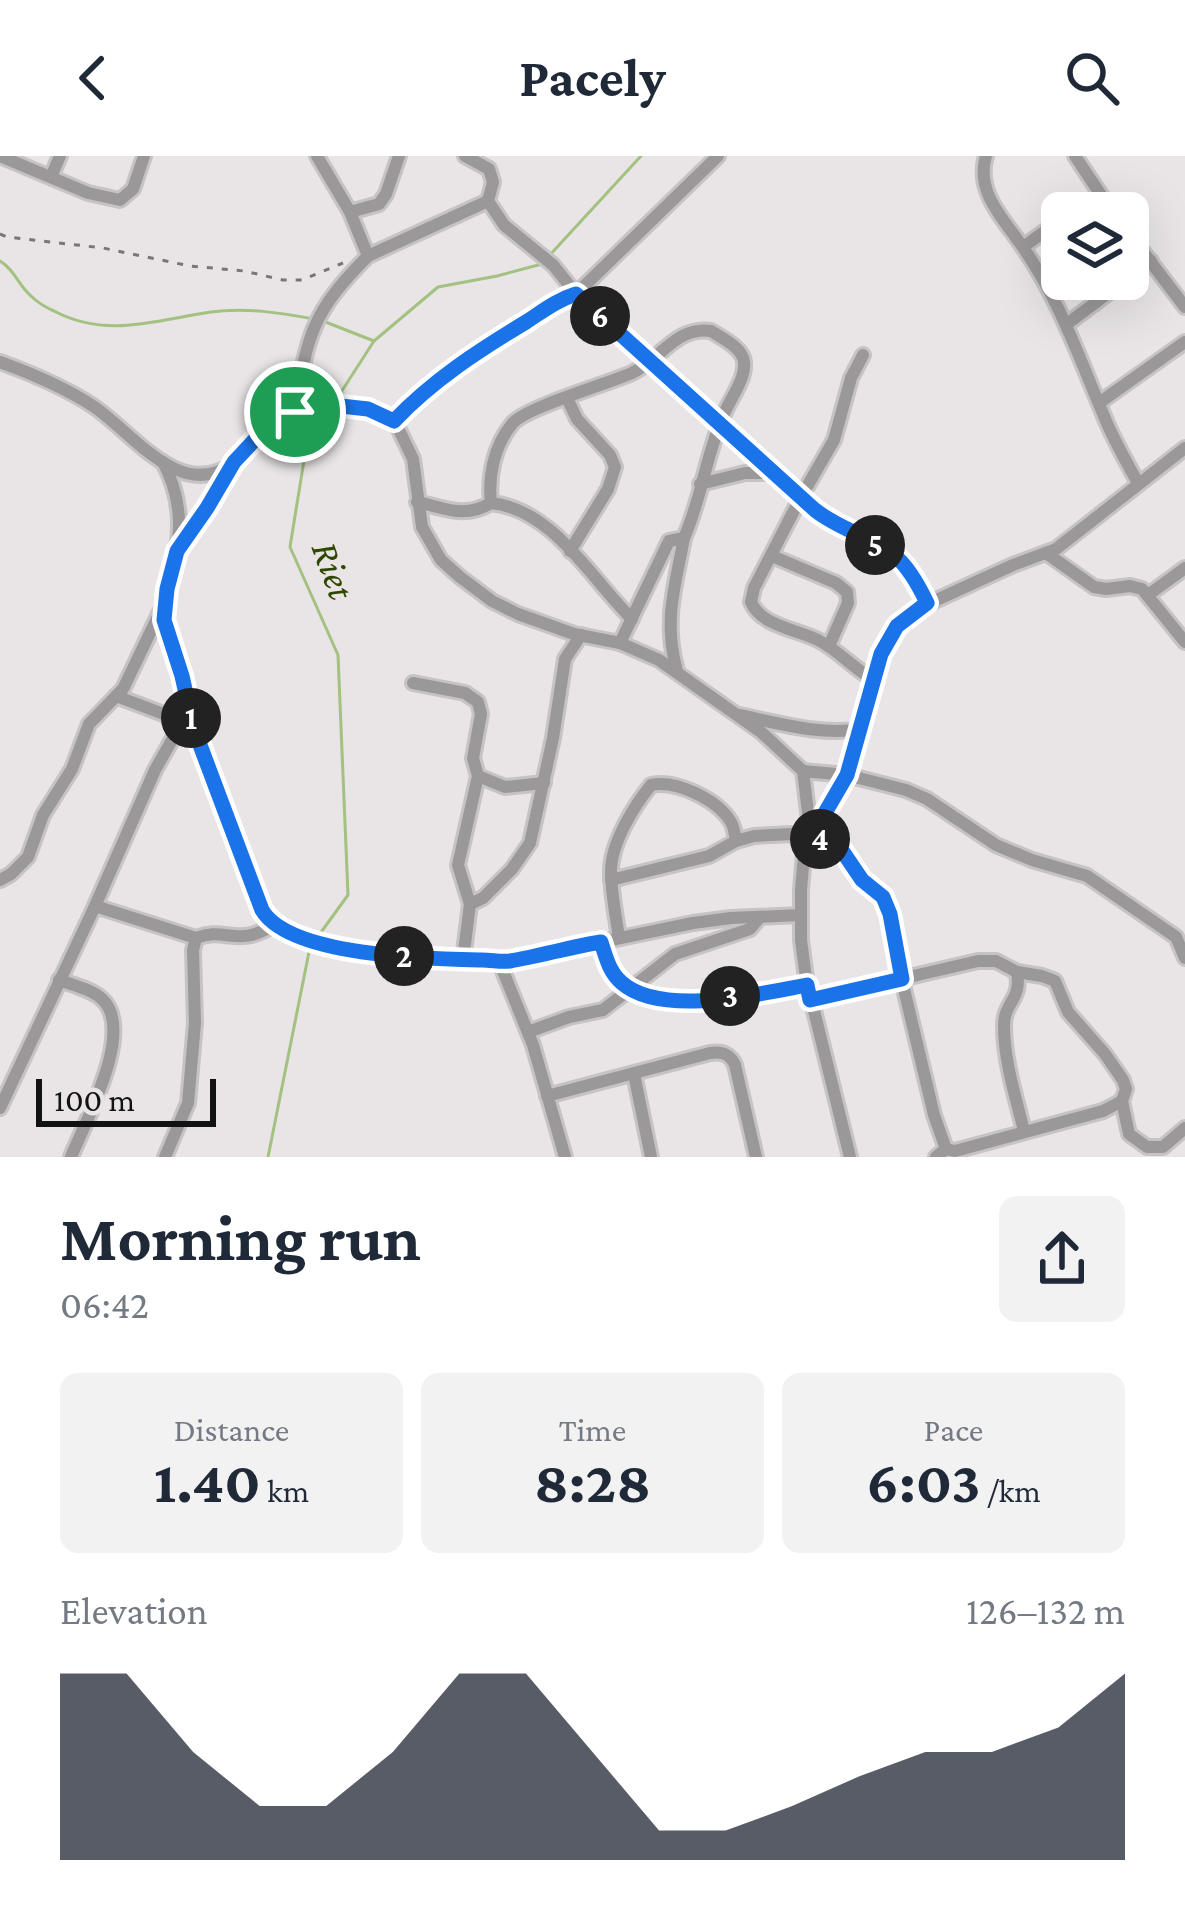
<!DOCTYPE html>
<html lang="en">
<head>
<meta charset="utf-8">
<style>
  body { margin:0; font-family:"Crimson Pro",serif; background:#f2f2f3; color:#1f2937; height:100vh; display:flex; flex-direction:column; font-size:45px; white-space:nowrap }
  * { box-sizing:border-box; margin:0 }
  p { font-size:39px; color:#747a83 }
  .icon { flex:none; width:66px; height:66px; fill:none; stroke:currentColor; stroke-width:2; stroke-linecap:round; stroke-linejoin:round }
  .map { position:relative; height:1001px; overflow:hidden }
  .drawer { display:flex; flex-direction:column; background:#fff; flex:1 }
  .drawer>* { flex:none }
  .buttons { position:absolute; left:1041px; top:36px; display:grid; gap:24px }
  .buttons a { display:grid; place-items:center; width:108px; height:108px; border-radius:18px; background:#fff; box-shadow:0 12px 48px #0002; font-size:60px }
  .scale { position:absolute; left:36px; bottom:30px; width:180px; box-sizing:border-box; padding-left:12px; border:6px solid #131212; border-top:0; font-size:33px; line-height:42px; white-space:nowrap; color:#131212; -webkit-text-stroke:9px #e9e5e6; paint-order:stroke }
  .pin { position:absolute; display:grid; place-items:center; width:102px; height:102px; color:#fff; margin:-51px; border:6px solid #fff; border-radius:50%; box-shadow:0 3px 12px #0007 }
  .km { position:absolute; width:60px; height:60px; margin:-30px; border-radius:50%; background:#222; color:#fff; font-size:33px; line-height:60px; text-align:center }
  .round { display:grid; place-items:center; flex:none; width:126px; height:126px; border-radius:18px; background:#f2f2f3 }
  .summary { display:flex; align-items:center; justify-content:space-between; height:204px; padding:0 60px }
  h1 { font-size:66px; font-weight:700; line-height:90px }
  .figures { display:grid; grid-template-columns:repeat(3,1fr); gap:18px; height:204px; padding:12px 60px }
  .figures div { display:grid; align-content:center; border-radius:18px; background:#f2f2f3; text-align:center }
  .figures b { font-size:60px; font-weight:700 }
  .figures small { font-size:33px; font-weight:400 }
  .figures p { font-size:33px }
  .chart { height:336px; padding:24px 60px }
  .chart p { display:flex; justify-content:space-between }
  .chart svg { width:100%; height:216px; margin-top:12px; fill:#111827; opacity:.7 }
  header { display:flex; justify-content:space-between; align-items:center; height:156px; padding:0 60px; background:#fff; font-size:54px; font-weight:700 }
  .map>svg:first-child { display:block }
</style>
</head>
<body>
<header><svg class="icon" aria-label="back" viewBox="0 0 24 24"><path d="M15 5l-7 7 7 7"/></svg>Pacely<svg class="icon" aria-label="search" viewBox="0 0 24 24"><circle cx="10" cy="10" r="6"/><path d="M15 15l6 6"/></svg></header>
<div class="map">
<svg width="1185" height="1001" viewBox="0 0 1185 1001">
  <rect width="100%" height="100%" fill="#e9e5e6"/>
  <g fill="none" stroke-linecap="round" stroke-linejoin="round">
    <g stroke="#a3c181" stroke-width="3">
      <path d="M548 101 641 0"/>
      <path d="M0 105C15 114 18 129 31 140 37 146 47 152 54 155 107 183 156 164 211 156 245 151 281 157 314 163"/>
      <path d="M323 165 374 185"/>
      <path d="M336 244 374 185 438 131 497 120 542 108"/>
      <path d="M319 779 348 739 338 499 290 391 306 292 331 252"/>
      <path d="M268 1001 310 791"/>
    </g>
    <defs>
      <g id="street">
        <path d="M0 0 88 37 120 44 133 33 144 0"/>
        <path d="M465 0 489 13 493 26 488 45 504 69 553 109 581 144 633 187 815 354C839 373 870 380 893 398 908 410 919 430 927 447"/>
        <path d="M986 0C976 33 999 58 1017 83 1057 137 1078 199 1104 260 1113 283 1126 305 1138 327"/>
        <path d="M1075 0 1113 57"/>
        <path d="M51 21 60 0"/>
        <path d="M350 56 379 48 386 38 399 0"/>
        <path d="M1071 57 1100 38"/>
        <path d="M1128 76 1185 151"/>
        <path d="M1023 91 1062 63"/>
        <path d="M368 100 488 45"/>
        <path d="M1067 168 1151 105"/>
        <path d="M863 199 851 222 834 284 801 341 754 432 751 446C761 470 796 473 818 484 838 494 854 513 874 524"/>
        <path d="M0 206C33 218 64 231 93 250 132 276 178 343 229 310"/>
        <path d="M567 242 577 263 610 299 615 311 608 333 570 395"/>
        <path d="M1099 247 1185 186"/>
        <path d="M295 256C307 179 312 156 368 100L350 56 317 0"/>
        <path d="M394 265C432 224 478 195 526 166 543 155 557 144 576 138L718 0"/>
        <path d="M163 306C182 342 183 377 172 415 168 430 163 445 164 461 167 482 178 502 183 523 200 600 230 671 258 745 272 776 297 777 326 789"/>
        <path d="M700 328 745 317H775"/>
        <path d="M417 346C446 352 464 363 491 347 553 353 592 424 632 463"/>
        <path d="M491 347C488 320 494 290 512 268 524 252 607 228 632 217 661 203 676 170 711 175 722 182 743 192 744 206 746 223 730 243 724 258 706 298 702 342 684 382L669 385 620 487"/>
        <path d="M177 395 207 352 234 306 261 277 309 250 323 248 368 253 394 265 400 276 413 303 422 371 441 404 460 421 492 445 518 458 574 478 620 487 659 504 761 576 803 615 811 681"/>
        <path d="M1046 397 1094 431 1106 433 1130 430 1142 433 1185 486"/>
        <path d="M772 400 836 427 847 436 848 447 829 490"/>
        <path d="M1148 439 1185 412"/>
        <path d="M581 479 565 503 553 582 530 687 512 713 483 742 470 748 463 804H514L693 767 731 762 800 759"/>
        <path d="M677 515C663 465 675 431 684 382"/>
        <path d="M413 527 465 537 478 546 481 558 473 602 478 620 458 709 470 748"/>
        <path d="M116 540 182 565"/>
        <path d="M739 559C778 567 821 580 861 573"/>
        <path d="M803 615 847 619 906 634 927 643 996 689 1032 704 1087 720 1176 781 1185 802"/>
        <path d="M478 620 505 631 544 627"/>
        <path d="M0 724 11 718 28 701 43 659 72 613 89 568 123 533 162 452"/>
        <path d="M611 724 709 700 736 685 754 680 792 678 821 683 843 696 862 724 887 748 894 791 934 959 946 993"/>
        <path d="M95 750 196 782"/>
        <path d="M619 782C616 760 611 737 611 715 611 687 634 650 651 629 676 624 717 643 731 666 734 671 735 679 736 685"/>
        <path d="M601 786C605 798 607 810 615 820 652 864 758 838 807 829"/>
        <path d="M499 805 533 889 565 1001"/>
        <path d="M1017 816C1022 845 1004 845 1004 870 1004 905 1016 942 1024 975"/>
        <path d="M59 824C73 829 91 833 102 843 136 874 85 966 71 1001"/>
        <path d="M810 844 978 805H996L1017 816 1042 820 1055 825 1068 856 1105 898 1123 924 1126 933 1122 945 1129 978 1147 991H1163L1185 972"/>
        <path d="M528 876 569 861 603 854 675 798 750 773 760 761"/>
        <path d="M634 918 651 1001"/>
        <path d="M547 940 710 897C722 895 730 898 735 909L756 1001"/>
        <path d="M0 952 95 750 155 614 189 554"/>
        <path d="M165 1001 188 947 195 867 193 794 196 782C226 770 237 793 275 768"/>
        <path d="M850 1001 806 822 801 784V734L804 698 847 619 881 498 897 470 919 452 1013 409 1056 393 1185 292"/>
        <path d="M936 1001 946 993 955 995 1103 955 1122 945"/>
      </g>
    </defs>
    <use href="#street" stroke="#c7c3c4" stroke-width="18"/>
    <g stroke="#797677" stroke-width="3" stroke-dasharray="6 9" stroke-linecap="butt">
      <path d="M0 78 7 81 103 92 190 110 244 115 283 124H302L343 107"/>
      <path d="M339 792 378 799 449 803"/>
    </g>
    <use href="#street" stroke="#9a9899" stroke-width="12"/>
  </g>
  <g fill="none" stroke-linecap="round" stroke-linejoin="round">
    <defs>
      <path id="route" d="M576 138 815 354C839 373 869 380 893 398 908 410 919 430 927 447L897 470 881 498 847 619 811 681 821 683 843 696 862 724 883 741 890 758 902 823 810 844 807 829C759 838 661 861 622 827 609 816 606 801 601 786 570 791 540 800 510 805 500 806 492 804 482 804 432 803 290 801 262 754L194 573 182 520 164 464 167 433 177 395 207 352 234 306 261 277 302 253 323 248 368 253 394 265C433 224 478 195 526 166 543 155 557 144 576 138Z"/>
    </defs>
    <use href="#route" stroke="#fff" stroke-width="24"/>
    <use href="#route" stroke="#1a73e8" stroke-width="15"/>
  </g>
  <g text-anchor="middle" dominant-baseline="central" stroke-width="9" stroke-linejoin="round" paint-order="stroke">
    <g font-size="39" font-style="italic" fill="#2f4800" stroke="#e9e5e6">
      <text transform="translate(334 414) rotate(70)">Riet</text>
    </g>
  </g>
</svg>
<div class="buttons">
<a><svg class="icon" aria-label="layers" viewBox="0 0 24 24"><path d="M12 4l9 5-9 5-9-5zM3 14l9 5 9-5"/></svg></a>
</div>
<div class="scale">100 m</div>
<div class="pin" style="left:295px;top:256px;background:#1e9e55"><svg class="icon" aria-label="arrive" viewBox="0 0 24 24"><path d="M6 21V4h12l-3 4 3 4H6"/></svg></div>
<b class="km" style="left:191px;top:562px">1</b>
<b class="km" style="left:404px;top:800px">2</b>
<b class="km" style="left:730px;top:840px">3</b>
<b class="km" style="left:820px;top:683px">4</b>
<b class="km" style="left:875px;top:389px">5</b>
<b class="km" style="left:600px;top:160px">6</b>
</div>
<section class="drawer">
<div class="summary"><div><h1>Morning run</h1><p>06:42</p></div><a class="round"><svg class="icon" aria-label="share" viewBox="0 0 24 24"><path d="M12 15V3M7 8l5-5 5 5M5 13v7h14v-7"/></svg></a></div>
<div class="figures">
<div><p>Distance</p><b>1.40<small> km</small></b></div>
<div><p>Time</p><b>8:28</b></div>
<div><p>Pace</p><b>6:03<small> /km</small></b></div>
</div>
<div class="chart"><p><span>Elevation</span>126–132 m</p>
<svg viewBox="0 0 160 44" preserveAspectRatio="none"><path d="M0 44V6L10 6L20 22L30 33L40 33L50 22L60 6L70 6L80 22L90 38L100 38L110 33L120 27L130 22L140 22L150 17L160 6V44z"/></svg>
</div>
</section>
</body>
</html>
